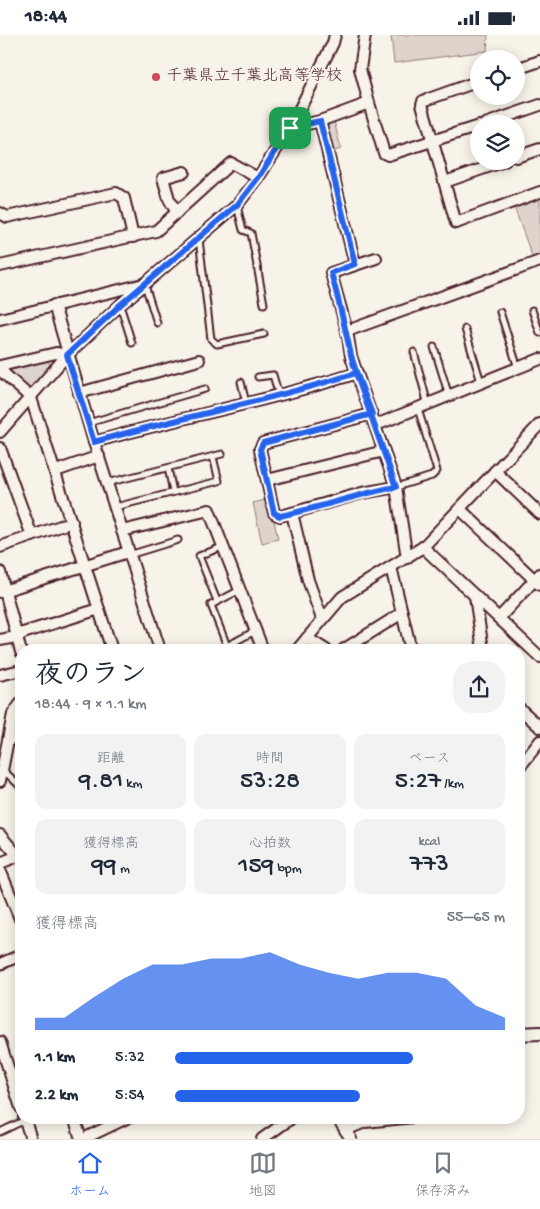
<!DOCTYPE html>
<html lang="ja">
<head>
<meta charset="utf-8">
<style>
  body { margin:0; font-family:"Gochi Hand","Klee One",sans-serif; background:#f2f2f3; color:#1f2937; height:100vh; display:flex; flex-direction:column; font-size:19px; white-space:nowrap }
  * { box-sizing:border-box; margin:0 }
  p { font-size:16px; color:#747a83 }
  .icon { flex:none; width:28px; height:28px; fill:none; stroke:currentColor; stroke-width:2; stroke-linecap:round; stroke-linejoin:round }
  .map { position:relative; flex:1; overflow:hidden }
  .side { position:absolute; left:15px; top:609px; width:510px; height:480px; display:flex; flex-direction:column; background:#fff; border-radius:20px; box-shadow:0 2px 12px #0003 }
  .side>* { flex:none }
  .buttons { position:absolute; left:470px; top:15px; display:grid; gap:10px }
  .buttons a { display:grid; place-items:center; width:55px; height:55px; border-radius:50%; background:#fff; box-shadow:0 2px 12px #0003; font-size:25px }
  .pin { position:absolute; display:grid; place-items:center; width:42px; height:42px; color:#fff; margin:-21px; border-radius:10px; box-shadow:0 2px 8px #0006 }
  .round { display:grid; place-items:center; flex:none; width:52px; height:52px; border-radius:20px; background:#f2f2f3 }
  .head { display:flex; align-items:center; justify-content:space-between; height:85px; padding:0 20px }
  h1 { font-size:28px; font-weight:600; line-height:38px }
  .metrics { display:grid; grid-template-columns:repeat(3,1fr); gap:8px; height:85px; padding:5px 20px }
  .metrics div { display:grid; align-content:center; border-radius:12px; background:#f2f2f3; text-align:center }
  .metrics b { font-size:25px; font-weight:600 }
  .metrics small { font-size:14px; font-weight:400 }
  .metrics p { font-size:14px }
  .chart { height:140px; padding:10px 20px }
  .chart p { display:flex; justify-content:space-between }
  .chart svg { width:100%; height:90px; margin-top:5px; fill:#2563eb; opacity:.7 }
  ul { padding:0 20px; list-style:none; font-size:16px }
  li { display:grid; grid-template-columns:80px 60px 1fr; align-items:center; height:38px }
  li i { height:12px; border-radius:6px; background:#2563eb }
  .status { display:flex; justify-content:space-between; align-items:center; height:35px; padding:0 25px; background:#fff; direction:ltr }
  .status svg { height:14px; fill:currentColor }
  .tab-bar { display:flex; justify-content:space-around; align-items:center; height:70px; border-top:1px solid #e0e1e3; background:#fff; font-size:14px; color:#747a83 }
  .tab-bar a { display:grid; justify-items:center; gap:2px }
  .tab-bar .on { color:#2563eb }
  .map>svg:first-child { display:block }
</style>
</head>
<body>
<div class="status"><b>18:44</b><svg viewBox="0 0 49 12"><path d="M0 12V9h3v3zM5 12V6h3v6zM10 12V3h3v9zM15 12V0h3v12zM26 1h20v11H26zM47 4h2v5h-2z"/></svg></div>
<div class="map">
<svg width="540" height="1104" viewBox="0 0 540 1104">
  <rect width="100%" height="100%" fill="#f7f3e8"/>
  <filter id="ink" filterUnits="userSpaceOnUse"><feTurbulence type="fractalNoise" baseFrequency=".02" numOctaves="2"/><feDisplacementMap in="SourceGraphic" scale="10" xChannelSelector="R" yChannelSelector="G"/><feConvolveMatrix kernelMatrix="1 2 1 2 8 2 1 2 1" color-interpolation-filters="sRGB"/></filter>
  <g filter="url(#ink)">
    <g fill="#ded4cc" stroke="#947a7c">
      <path d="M391 0H488L487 16 394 28Z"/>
      <path d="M334 86 341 114 332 117 325 92 328 88Z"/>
      <path d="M540 163V221L533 224 514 172Z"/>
      <path d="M47 323 51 333 33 356 27 357 10 341 11 333Z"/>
      <path d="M269 464 278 504 262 508 253 468Z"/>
    </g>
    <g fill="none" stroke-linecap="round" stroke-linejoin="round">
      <defs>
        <g id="service">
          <path d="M237 171 243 195 251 198 264 269"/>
          <path d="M199 204 211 304 217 309 264 299"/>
          <path d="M145 250 157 288"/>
          <path d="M120 270 132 308"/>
          <path d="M532 275 540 298"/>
          <path d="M500 277 518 333"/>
          <path d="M465 294 481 347"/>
          <path d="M434 312 449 361"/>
          <path d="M414 317 428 370"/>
          <path d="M258 342 273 340 279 361"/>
          <path d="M241 347 246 368"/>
          <path d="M88 388 205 354"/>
          <path d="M168 433 173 457"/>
          <path d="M107 448 222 419"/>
          <path d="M396 452 432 441 437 436 418 374"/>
          <path d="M115 472 219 446 213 422"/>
          <path d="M129 520 178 505"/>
          <path d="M240 555 211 570 227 611 255 596"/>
          <path d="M217 566 199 521 222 512"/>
          <path d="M9 701 21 713"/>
          <path d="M3 735 21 752"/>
          <path d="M0 1097 25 1085"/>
        </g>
        <g id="minor">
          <path d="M365 0 360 34 369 68"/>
          <path d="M516 34 540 26"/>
          <path d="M479 46 423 66 422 69 456 188 540 157"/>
          <path d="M320 86 355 229"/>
          <path d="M485 89 540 70"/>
          <path d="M290 93 320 86 369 68 384 118 388 120 479 91"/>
          <path d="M516 122 540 114"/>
          <path d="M445 147 505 126"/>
          <path d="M0 178 7 182 116 158 124 163 133 202"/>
          <path d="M177 178 169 164 163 143 184 137"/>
          <path d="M376 223 331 238 347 296 351 321 396 452 407 523"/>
          <path d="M0 231 156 196 231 128 258 143"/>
          <path d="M54 270 94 407 160 615"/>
          <path d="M0 284 144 249"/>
          <path d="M347 296 540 226"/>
          <path d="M0 331 56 318 67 320"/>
          <path d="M0 335 31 363 112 615"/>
          <path d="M79 358 199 325"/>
          <path d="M372 379 263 408 260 414 274 478 280 481 292 478 362 458 396 452"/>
          <path d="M376 390 540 324"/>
          <path d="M0 397 67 320 120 270 237 170 258 143 290 93 333 8 335 0"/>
          <path d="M94 407C181 382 270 366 357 338"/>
          <path d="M0 413 32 501"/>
          <path d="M56 436 99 421"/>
          <path d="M495 436 540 479"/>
          <path d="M267 445 384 416"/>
          <path d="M460 474 540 550"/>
          <path d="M292 478 308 545 322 584"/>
          <path d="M122 496 209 475 263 615"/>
          <path d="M0 512 72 487"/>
          <path d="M423 512 540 622"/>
          <path d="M391 532 411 615"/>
          <path d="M0 537 21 617"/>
          <path d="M0 557 128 517"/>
          <path d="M475 561 483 615"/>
          <path d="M499 583 540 539"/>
          <path d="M307 603 326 615"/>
          <path d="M0 605 17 602 23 598 99 574"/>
          <path d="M297 615 342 562 423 512 540 389"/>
          <path d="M343 615 402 578"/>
          <path d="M0 640 21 635"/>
          <path d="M519 673 540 692"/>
          <path d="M519 733 540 706"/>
          <path d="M0 746 13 679 21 668"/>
          <path d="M0 800 18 821"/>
          <path d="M0 828 21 820"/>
          <path d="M0 835 21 886"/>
          <path d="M0 929 21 920"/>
          <path d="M0 1007 21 1073"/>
          <path d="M24 1082 31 1104"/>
          <path d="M74 1082 81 1104"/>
          <path d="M337 1082 351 1104"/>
          <path d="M345 1095 365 1087 414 1082"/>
          <path d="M83 1104 129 1082"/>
          <path d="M262 1104 293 1082"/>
        </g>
        <path id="tertiary" d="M519 999 540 998"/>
      </defs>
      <use href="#service" stroke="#4a1f2b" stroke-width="9"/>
      <use href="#minor" stroke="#4a1f2b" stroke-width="14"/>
      <use href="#tertiary" stroke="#4a1f2b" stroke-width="16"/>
      <use href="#service" stroke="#f7f3e8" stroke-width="5"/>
      <use href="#minor" stroke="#f7f3e8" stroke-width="10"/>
      <use href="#tertiary" stroke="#f7f3e8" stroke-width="12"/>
    </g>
  </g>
  <g fill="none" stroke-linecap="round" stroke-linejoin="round" filter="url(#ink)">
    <defs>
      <path id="route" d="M290 93 258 143 237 170 120 270 67 320 94 407C181 382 270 366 356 338L396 452C357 459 320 473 280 481L274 478 260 414 263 408 372 379C365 360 356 340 351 320 345 293 339 265 331 238L355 229 320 86 290 93"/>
    </defs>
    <use href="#route" stroke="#fff" stroke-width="10"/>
    <use href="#route" stroke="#2563eb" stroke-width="6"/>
  </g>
  <circle fill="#d1495b" stroke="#f7f3e8" stroke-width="2" cx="156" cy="42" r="5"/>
  <g text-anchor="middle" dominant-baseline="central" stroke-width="4.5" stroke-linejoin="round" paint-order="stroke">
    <g font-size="16" fill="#4a1f2b" stroke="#f7f3e8" text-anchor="start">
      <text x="166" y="42">千葉県立千葉北高等学校</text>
    </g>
  </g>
</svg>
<div class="buttons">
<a><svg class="icon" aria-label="locate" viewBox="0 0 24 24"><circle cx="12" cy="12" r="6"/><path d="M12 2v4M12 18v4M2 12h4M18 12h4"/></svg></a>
<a><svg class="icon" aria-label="layers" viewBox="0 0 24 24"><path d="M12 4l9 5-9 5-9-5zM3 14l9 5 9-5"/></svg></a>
</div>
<div class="pin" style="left:290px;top:93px;background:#1e9e55"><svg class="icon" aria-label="arrive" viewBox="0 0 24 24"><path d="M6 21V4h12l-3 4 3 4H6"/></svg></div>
<section class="side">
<div class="head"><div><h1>夜のラン</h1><p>18:44 · 9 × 1.1 km</p></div><a class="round"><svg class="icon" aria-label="share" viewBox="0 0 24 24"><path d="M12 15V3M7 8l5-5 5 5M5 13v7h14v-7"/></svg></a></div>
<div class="metrics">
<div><p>距離</p><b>9.81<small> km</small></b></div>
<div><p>時間</p><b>53:28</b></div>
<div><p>ペース</p><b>5:27<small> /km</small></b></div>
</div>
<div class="metrics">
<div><p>獲得標高</p><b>99<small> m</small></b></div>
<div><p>心拍数</p><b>159<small> bpm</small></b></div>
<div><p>kcal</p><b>773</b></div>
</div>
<div class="chart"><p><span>獲得標高</span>55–65 m</p>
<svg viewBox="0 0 160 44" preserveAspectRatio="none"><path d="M0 44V38L10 38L20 28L30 19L40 12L50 12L60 9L70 9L80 6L90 12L100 16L110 19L120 16L130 16L140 19L150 32L160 38V44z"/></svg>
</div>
<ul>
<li><b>1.1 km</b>5:32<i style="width:72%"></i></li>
<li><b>2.2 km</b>5:54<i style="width:56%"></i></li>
</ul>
</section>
</div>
<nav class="tab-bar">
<a class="on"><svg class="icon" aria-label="home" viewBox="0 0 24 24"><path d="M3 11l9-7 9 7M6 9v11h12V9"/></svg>ホーム</a>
<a><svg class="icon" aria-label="map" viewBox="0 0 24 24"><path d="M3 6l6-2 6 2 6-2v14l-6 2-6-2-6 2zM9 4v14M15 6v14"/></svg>地図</a>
<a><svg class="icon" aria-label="saved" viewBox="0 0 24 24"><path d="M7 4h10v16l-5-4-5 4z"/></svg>保存済み</a>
</nav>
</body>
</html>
